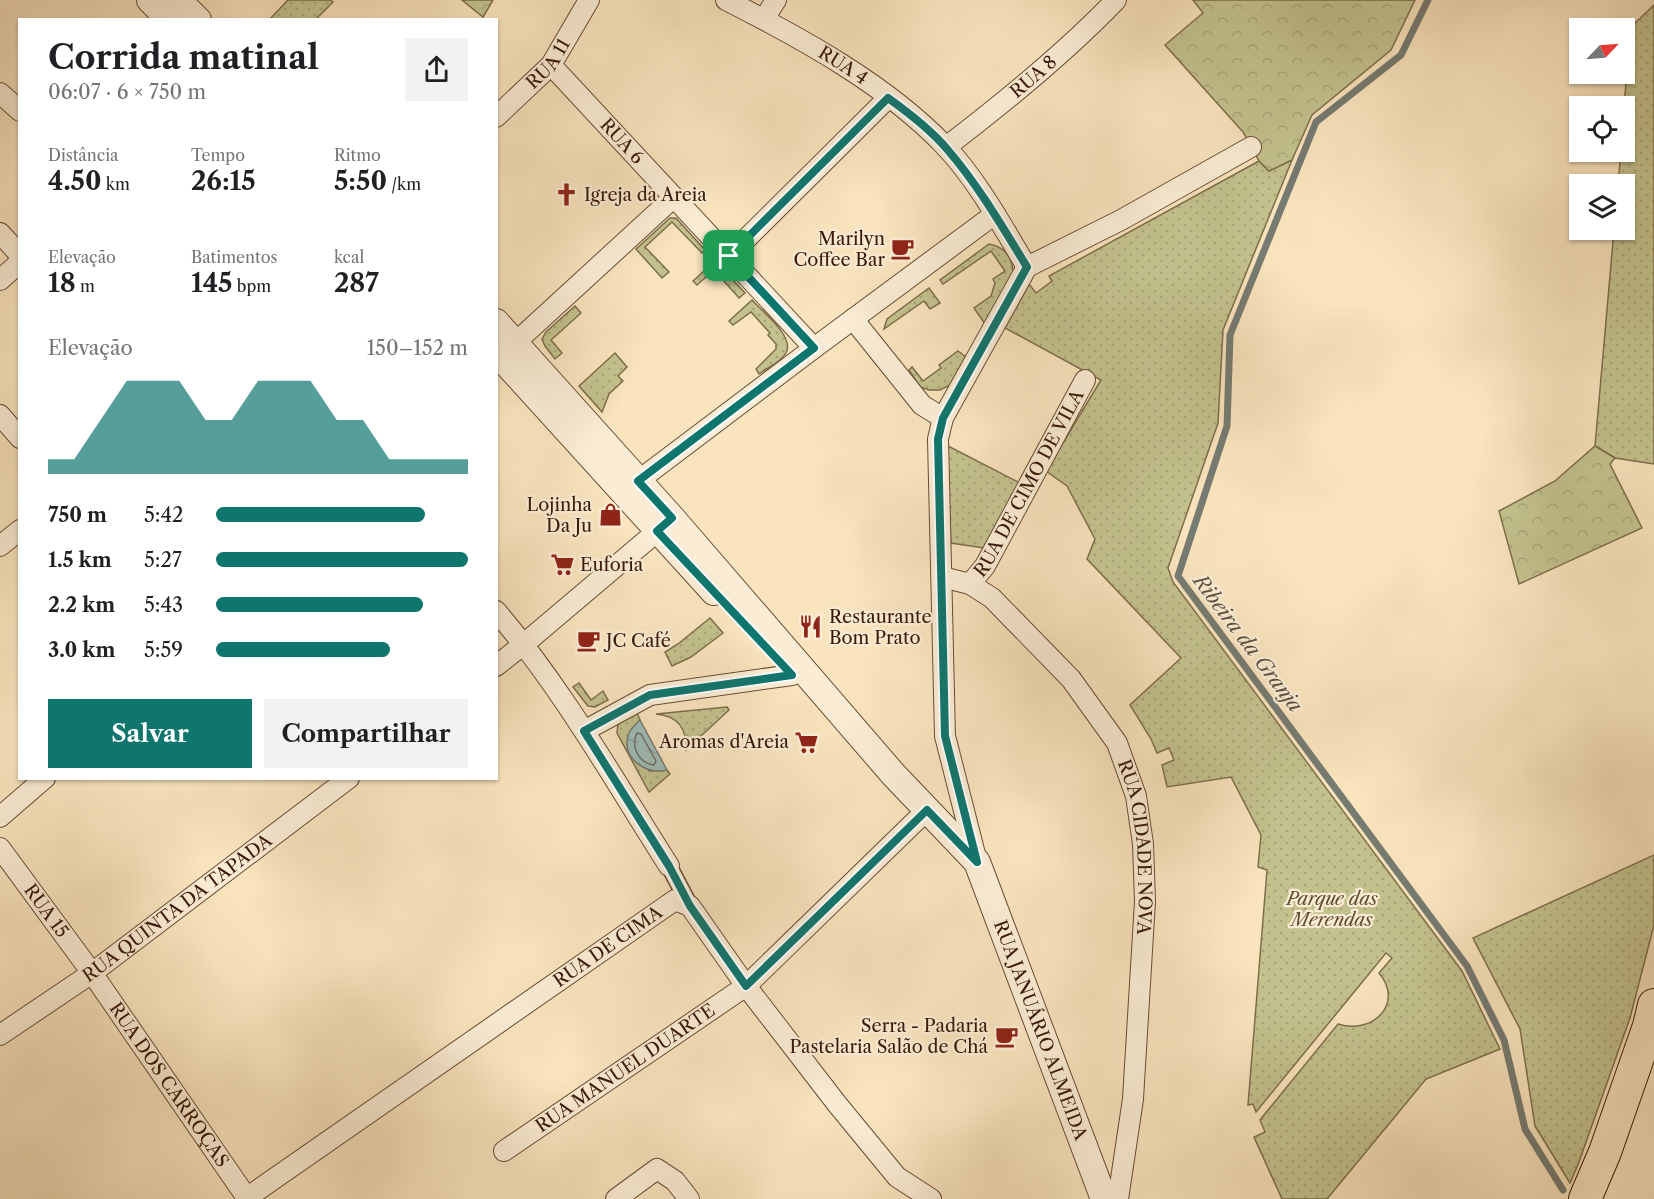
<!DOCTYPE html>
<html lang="pt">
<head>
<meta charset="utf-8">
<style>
  body { margin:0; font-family:"Libre Caslon Text",serif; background:#f2f2f2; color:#202124; height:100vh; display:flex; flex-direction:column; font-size:22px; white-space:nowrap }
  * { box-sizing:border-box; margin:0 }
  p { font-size:20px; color:#757577 }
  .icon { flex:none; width:33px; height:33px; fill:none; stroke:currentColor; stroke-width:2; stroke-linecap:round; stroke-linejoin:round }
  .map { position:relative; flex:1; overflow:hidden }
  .details { position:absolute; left:18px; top:18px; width:480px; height:762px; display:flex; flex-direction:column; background:#fff; border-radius:0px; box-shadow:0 2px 4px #0004 }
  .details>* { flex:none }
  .needle { width:39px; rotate:65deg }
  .buttons { position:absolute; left:1569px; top:18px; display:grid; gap:12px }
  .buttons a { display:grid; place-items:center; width:66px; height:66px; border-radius:0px; background:#fff; box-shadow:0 2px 4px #0004; font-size:30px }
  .pin { position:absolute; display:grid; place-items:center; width:51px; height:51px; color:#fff; margin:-26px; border-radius:12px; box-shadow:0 3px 9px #0006 }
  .round { display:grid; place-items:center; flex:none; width:63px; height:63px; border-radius:0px; background:#f2f2f2 }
  .summary { display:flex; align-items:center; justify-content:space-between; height:102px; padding:0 30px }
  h1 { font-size:33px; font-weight:700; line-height:45px }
  .figures { display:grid; grid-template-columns:repeat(3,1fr); gap:9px; height:102px; padding:6px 30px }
  .figures div { display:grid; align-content:center }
  .figures b { font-size:26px; font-weight:700 }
  .figures small { font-size:16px; font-weight:400 }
  .figures p { font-size:16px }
  .chart { height:168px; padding:12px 30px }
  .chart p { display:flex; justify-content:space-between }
  .chart svg { width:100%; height:108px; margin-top:6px; fill:#0f766e; opacity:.7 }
  .button { display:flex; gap:12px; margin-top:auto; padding:12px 30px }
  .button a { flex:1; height:69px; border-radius:0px; background:#0f766e; color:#fff; font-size:24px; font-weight:700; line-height:69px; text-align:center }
  .button a+a { background:#f2f2f2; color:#202124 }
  ul { padding:0 30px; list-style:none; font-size:20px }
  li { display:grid; grid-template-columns:96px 72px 1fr; align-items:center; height:45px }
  li i { height:15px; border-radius:8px; background:#0f766e }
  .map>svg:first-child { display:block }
</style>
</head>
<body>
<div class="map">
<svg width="1654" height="1199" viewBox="0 0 1654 1199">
  <defs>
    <pattern id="green-dots" width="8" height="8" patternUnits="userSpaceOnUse" patternTransform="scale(1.5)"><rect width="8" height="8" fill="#c3c28e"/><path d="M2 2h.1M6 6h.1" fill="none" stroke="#a8a679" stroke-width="1.8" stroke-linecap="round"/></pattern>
    <pattern id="forest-crowns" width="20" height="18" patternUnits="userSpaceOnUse" patternTransform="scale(1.5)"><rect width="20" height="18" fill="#c3c28e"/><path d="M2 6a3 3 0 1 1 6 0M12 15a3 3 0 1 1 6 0" fill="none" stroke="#a8a679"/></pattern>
    <pattern id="water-ripples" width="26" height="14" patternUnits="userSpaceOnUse" patternTransform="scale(1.5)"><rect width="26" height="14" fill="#9fbdb8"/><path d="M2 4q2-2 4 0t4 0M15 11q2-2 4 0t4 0" fill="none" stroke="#8aa29d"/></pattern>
  </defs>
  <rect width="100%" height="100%" fill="#f9e4be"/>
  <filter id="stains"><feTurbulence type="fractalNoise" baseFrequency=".00333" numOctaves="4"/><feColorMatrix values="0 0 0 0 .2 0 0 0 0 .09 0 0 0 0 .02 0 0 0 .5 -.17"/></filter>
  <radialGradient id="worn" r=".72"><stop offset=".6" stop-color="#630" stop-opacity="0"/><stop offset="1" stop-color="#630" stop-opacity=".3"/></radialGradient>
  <g fill="url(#green-dots)" stroke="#7e6e4a" stroke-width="1.5">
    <path d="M288 0H331L333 2 316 19H270Z"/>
    <path d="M1654 5V464L1615 458 1595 446 1614 230H1624V184H1618L1621 152H1624V106L1631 27Z"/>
    <path d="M1292 160 1223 330 1218 423 1168 568 1173 582 1462 971 1500 1049 1426 1079 1327 1199H1282L1254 1137 1265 1132 1260 1120 1338 1024C1372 1035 1405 1004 1379 973L1392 958 1386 953 1256 1112 1253 1104 1248 1105 1267 870 1258 867 1261 835 1231 777 1167 787 1162 765 1174 760 1169 748 1157 753 1151 739 1130 705 1181 658 1087 559 1095 539 1067 486 1046 471 1101 380 1005 328 1029 284 1036 293 1052 281 1049 276 1259 161 1269 171Z"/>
    <path d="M670 218H676L705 250 702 253 672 222 645 247 669 272 662 278 636 249Z"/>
    <path d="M989 244C1005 247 1013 257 1013 274L985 324 974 308 991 296 995 283 993 279 1005 271 991 251 943 284 940 280Z"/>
    <path d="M715 261 745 293 739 298 714 270 697 285 693 281Z"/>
    <path d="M929 288 940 303 930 309 924 301 884 329 887 319Z"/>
    <path d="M752 300C763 312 795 337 786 353 781 362 767 368 759 374L756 369 776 349V344L768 335 770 333 751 312 733 325 729 321Z"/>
    <path d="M575 306 581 313 551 340 562 353 555 359 545 346 542 339 546 332Z"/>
    <path d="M958 351 966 357 950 385 940 390H929L920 387 909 370 912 367 923 381 941 368 939 365Z"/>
    <path d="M615 353 627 367 618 376 623 381 609 394 602 412 579 386Z"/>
    <path d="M948 446 1020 483 984 548 951 543 946 456Z"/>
    <path d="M710 618 723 633 691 657 672 666 665 652 678 644Z"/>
    <path d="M579 683 591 700 603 691 608 700 595 707 588 706 573 687Z"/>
    <path d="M727 707 729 710 686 750C687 728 678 716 656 714Z"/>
    <path d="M637 713 640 720 631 730 649 771 667 770 670 774 649 792 617 733 618 724Z"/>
    <path d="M1654 855V925L1630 1018 1579 1162 1570 1183 1535 1126 1520 1029 1473 938Z"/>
  </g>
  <g fill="url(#forest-crowns)" stroke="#7e6e4a" stroke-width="1.5">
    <path d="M462 0H493L483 17Z"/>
    <path d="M1193 0H1415L1391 50 1312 115 1292 160 1269 171 1259 161 1243 132 1165 45 1203 13Z"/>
    <path d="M1595 446 1615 458 1610 464 1642 528 1519 584 1499 511 1555 481Z"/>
  </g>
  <path fill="url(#water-ripples)" stroke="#767b71" stroke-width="1.5" d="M640 720 667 770C643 776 618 754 630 731 633 727 637 723 640 720Z"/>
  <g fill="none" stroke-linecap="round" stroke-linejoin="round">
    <path stroke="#6c6b5f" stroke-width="1.5" d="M637 733 641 734 656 761 654 765C639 763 630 747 637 733Z"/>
    <path stroke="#767b71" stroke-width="7" d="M1428 0 1401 55 1316 122 1230 335 1227 426 1178 576 1467 966 1504 1040 1525 1129 1563 1190"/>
    <defs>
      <path id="pedestrian" d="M669 866 690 906"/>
      <g id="minor">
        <path id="s1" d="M726 0C801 38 887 85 945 146 978 181 1002 226 1027 267"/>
        <path d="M764 19 776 0"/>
        <path id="s2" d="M551 65 814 348"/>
        <path d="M0 93 20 111"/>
        <path id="s3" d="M496 117 551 65 589 0"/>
        <path id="s4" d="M946 147C1005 102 1064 54 1116 0"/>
        <path d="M0 233 20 255"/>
        <path d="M729 256 888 98"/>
        <path d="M1027 267 1121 220 1251 147"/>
        <path d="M0 280 20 262"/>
        <path d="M853 319 922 405 943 418"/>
        <path d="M515 343 674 197"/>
        <path d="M0 415 20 438"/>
        <path d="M638 481 814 348 995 214"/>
        <path d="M0 546 20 530"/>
        <path id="s5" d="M942 577 970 584 992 598 1071 679 1117 743 1136 796 1143 844 1145 901 1133 1099 1118 1199"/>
        <path id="s6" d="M970 584 985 566 1085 380"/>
        <path d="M496 611C563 689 614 780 669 866"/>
        <path d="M496 666 524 644 667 523"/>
        <path d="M584 731 650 695 792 675"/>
        <path d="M0 817 45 778"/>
        <path id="s7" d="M0 848 92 973 247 1198"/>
        <path d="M977 862 945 736 938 439 943 418 1027 267"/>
        <path id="s8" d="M0 1035 92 973 349 778"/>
        <path id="s9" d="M504 1151 746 986 927 810"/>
        <path id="s10" d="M245 1199 675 900 690 906 746 986 837 1104 897 1177 931 1199"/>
        <path d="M616 1199 657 1169 675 1181 689 1199"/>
      </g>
      <g id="tertiary">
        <path d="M150 0 170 20"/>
        <path d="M178 0 198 20"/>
        <path id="s11" d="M496 322 672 518 893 774 977 862 1104 1199"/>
        <path d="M496 352 714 592"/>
      </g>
      <path id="primary" d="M1585 1199 1605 1152 1649 1026 1654 1005"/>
    </defs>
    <use href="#pedestrian" stroke="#694c34" stroke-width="18"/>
    <use href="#minor" stroke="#694c34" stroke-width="22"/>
    <use href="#tertiary" stroke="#694c34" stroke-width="28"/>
    <use href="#primary" stroke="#391906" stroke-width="34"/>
    <use href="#pedestrian" stroke="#fbedd5" stroke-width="15"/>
    <use href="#minor" stroke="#fbedd5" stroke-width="20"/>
    <use href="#tertiary" stroke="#fbedd5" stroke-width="26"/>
    <use href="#primary" stroke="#f9e4be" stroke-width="32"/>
  </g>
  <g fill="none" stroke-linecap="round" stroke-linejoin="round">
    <defs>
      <path id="route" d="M888 98C909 113 930 129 947 149 978 185 1002 226 1027 267L943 418 938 439 945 736 977 862 927 810 746 986 690 906 669 866 584 731 650 695 792 675 657 531 672 518 638 481 814 348 729 256Z"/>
    </defs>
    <use href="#route" stroke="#fff" stroke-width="12"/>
    <use href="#route" stroke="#0f766e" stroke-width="8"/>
  </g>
  <defs>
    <symbol id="church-bare" viewBox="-9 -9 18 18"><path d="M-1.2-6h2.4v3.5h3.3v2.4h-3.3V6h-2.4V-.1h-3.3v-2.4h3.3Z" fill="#8f2418" stroke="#fbedd5" stroke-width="2.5" paint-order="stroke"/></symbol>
    <symbol id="cafe-bare" viewBox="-9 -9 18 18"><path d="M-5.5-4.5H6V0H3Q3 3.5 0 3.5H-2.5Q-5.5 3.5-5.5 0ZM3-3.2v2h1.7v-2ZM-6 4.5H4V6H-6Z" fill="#8f2418" stroke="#fbedd5" stroke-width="2.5" paint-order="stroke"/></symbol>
    <symbol id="shop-bare" viewBox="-9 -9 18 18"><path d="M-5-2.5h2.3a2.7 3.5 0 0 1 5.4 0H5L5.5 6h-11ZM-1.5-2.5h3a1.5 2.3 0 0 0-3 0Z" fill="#8f2418" stroke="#fbedd5" stroke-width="2.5" paint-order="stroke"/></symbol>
    <symbol id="supermarket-bare" viewBox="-9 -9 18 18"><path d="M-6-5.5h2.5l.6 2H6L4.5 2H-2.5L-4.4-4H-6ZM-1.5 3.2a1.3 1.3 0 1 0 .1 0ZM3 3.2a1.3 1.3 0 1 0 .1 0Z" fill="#8f2418" stroke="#fbedd5" stroke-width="2.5" paint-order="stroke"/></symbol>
    <symbol id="restaurant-bare" viewBox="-9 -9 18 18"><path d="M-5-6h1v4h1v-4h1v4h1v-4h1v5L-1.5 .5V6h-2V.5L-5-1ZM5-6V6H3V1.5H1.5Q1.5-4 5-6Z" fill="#8f2418" stroke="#fbedd5" stroke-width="2.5" paint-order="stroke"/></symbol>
  </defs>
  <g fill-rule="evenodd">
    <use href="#church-bare" x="550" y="178" width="33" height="33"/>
    <use href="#cafe-bare" x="886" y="232" width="33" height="33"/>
    <use href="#shop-bare" x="594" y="498" width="33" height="33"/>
    <use href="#supermarket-bare" x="546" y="548" width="33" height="33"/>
    <use href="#restaurant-bare" x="794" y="610" width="33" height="33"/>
    <use href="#cafe-bare" x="572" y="624" width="33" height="33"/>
    <use href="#supermarket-bare" x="790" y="726" width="33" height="33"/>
    <use href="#cafe-bare" x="990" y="1020" width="33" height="33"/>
  </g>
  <g text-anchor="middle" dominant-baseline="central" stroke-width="4.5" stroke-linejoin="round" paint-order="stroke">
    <g font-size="18" fill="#391906" stroke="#fbedd5">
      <text stroke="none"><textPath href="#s3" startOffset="75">RUA 11</textPath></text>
      <text stroke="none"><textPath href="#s1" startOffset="134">RUA 4</textPath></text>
      <text stroke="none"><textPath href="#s4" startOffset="112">RUA 8</textPath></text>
      <text stroke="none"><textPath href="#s2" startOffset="104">RUA 6</textPath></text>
      <text stroke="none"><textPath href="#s6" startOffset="117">RUA DE CIMO DE VILA</textPath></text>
      <text stroke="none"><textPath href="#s5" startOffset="354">RUA CIDADE NOVA</textPath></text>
      <text stroke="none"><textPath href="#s8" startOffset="218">RUA QUINTA DA TAPADA</textPath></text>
      <text stroke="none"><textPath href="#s7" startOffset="78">RUA 15</textPath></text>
      <text stroke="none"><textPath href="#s10" startOffset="442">RUA DE CIMA</textPath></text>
      <text stroke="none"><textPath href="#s11" startOffset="903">RUA JANUÁRIO ALMEIDA</textPath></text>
      <text stroke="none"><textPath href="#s9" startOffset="147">RUA MANUEL DUARTE</textPath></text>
      <text stroke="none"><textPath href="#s7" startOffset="291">RUA DOS CARROÇAS</textPath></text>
    </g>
    <g font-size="18" fill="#391906" stroke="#fbedd5" text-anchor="start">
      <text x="584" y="195">Igreja da Areia</text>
      <text x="885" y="239" text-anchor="end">Marilyn<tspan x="885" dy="21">Coffee Bar</tspan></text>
      <text x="592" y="505" text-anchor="end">Lojinha<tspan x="592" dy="21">Da Ju</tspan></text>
      <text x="580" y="565">Euforia</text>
      <text x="829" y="617">Restaurante<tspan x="829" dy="21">Bom Prato</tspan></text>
      <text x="606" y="641">JC Café</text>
      <text x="789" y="742" text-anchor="end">Aromas d'Areia</text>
      <text x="988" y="1026" text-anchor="end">Serra - Padaria<tspan x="988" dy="21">Pastelaria Salão de Chá</tspan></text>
    </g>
    <g font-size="18" font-style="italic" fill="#624c2f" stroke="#fbedd5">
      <text x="1332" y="899">Parque das<tspan x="1332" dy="21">Merendas</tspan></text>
    </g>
    <g font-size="20" font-style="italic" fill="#5d5244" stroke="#fbedd5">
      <text transform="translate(1248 643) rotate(53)">Ribeira da Granja</text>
    </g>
  </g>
  <rect width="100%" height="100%" filter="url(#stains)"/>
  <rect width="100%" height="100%" fill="url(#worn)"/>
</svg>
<div class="buttons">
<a><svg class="needle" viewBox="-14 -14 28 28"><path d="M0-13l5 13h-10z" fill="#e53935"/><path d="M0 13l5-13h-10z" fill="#757577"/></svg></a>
<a><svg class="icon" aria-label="locate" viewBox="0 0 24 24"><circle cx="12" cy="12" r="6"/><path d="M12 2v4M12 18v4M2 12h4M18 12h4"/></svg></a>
<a><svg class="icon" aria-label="layers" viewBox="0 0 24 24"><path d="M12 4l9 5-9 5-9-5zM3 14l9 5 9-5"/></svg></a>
</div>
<div class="pin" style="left:729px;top:256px;background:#1e9e55"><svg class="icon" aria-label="arrive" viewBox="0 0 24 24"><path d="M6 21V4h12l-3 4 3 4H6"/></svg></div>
<section class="details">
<div class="summary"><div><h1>Corrida matinal</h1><p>06:07 · 6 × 750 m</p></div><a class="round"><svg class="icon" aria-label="share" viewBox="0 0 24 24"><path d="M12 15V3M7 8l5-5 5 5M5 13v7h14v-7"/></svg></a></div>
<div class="figures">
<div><p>Distância</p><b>4.50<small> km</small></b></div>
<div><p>Tempo</p><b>26:15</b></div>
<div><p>Ritmo</p><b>5:50<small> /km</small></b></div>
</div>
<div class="figures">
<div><p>Elevação</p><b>18<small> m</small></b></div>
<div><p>Batimentos</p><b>145<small> bpm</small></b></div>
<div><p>kcal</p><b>287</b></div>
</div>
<div class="chart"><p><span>Elevação</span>150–152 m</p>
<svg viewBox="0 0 160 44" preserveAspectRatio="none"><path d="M0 44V38L10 38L20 22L30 6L40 6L50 6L60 22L70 22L80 6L90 6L100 6L110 22L120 22L130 38L140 38L150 38L160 38V44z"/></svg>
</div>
<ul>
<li><b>750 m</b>5:42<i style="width:83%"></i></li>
<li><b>1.5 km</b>5:27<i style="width:100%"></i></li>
<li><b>2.2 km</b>5:43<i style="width:82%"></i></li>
<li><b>3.0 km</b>5:59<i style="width:69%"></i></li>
</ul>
<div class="button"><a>Salvar</a><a>Compartilhar</a></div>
</section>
</div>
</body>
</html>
